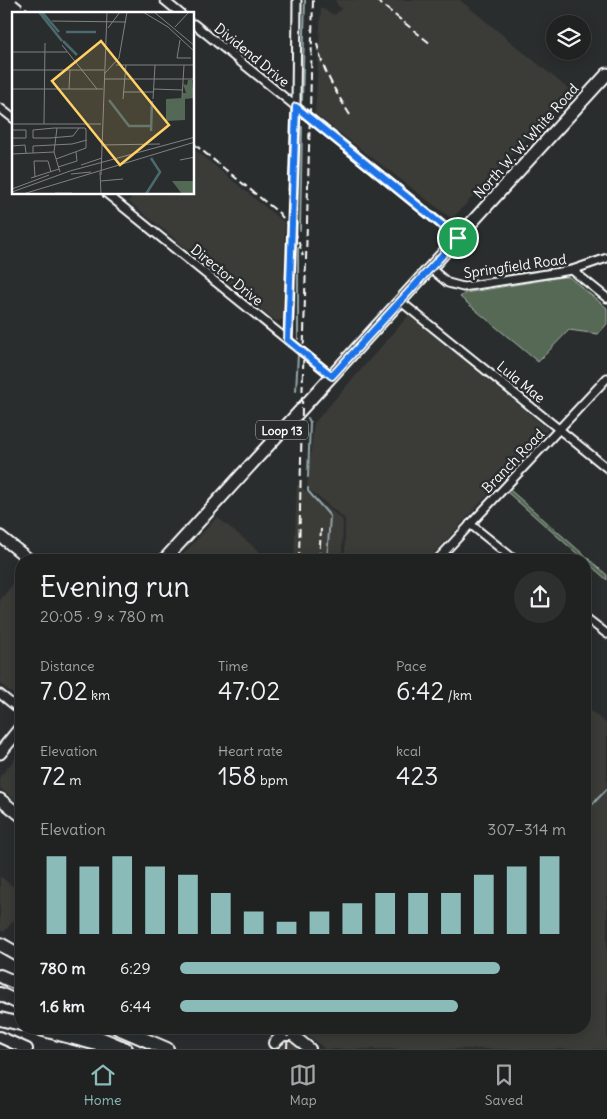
<!DOCTYPE html>
<html lang="en">
<head>
<meta charset="utf-8">
<style>
  body { margin:0; font-family:Delius,sans-serif; background:#2d2f2f; color:#f1f3f6; height:100vh; display:flex; flex-direction:column; font-size:19px; white-space:nowrap }
  * { box-sizing:border-box; margin:0 }
  p { font-size:16px; color:#a2a4a5 }
  .icon { flex:none; width:28px; height:28px; fill:none; stroke:currentColor; stroke-width:2; stroke-linecap:round; stroke-linejoin:round }
  .map { position:relative; flex:1; overflow:hidden }
  .drawer { position:absolute; left:15px; top:554px; width:576px; height:480px; display:flex; flex-direction:column; background:#202222; border-radius:20px; box-shadow:0 2px 12px #0003,0 0 0 1px #3d3f40 }
  .drawer>* { flex:none }
  .buttons { position:absolute; left:546px; top:15px; display:grid; gap:10px }
  .buttons a { display:grid; place-items:center; width:45px; height:45px; border-radius:50%; background:#202222; box-shadow:0 2px 12px #0003,0 0 0 1px #3d3f40; font-size:25px }
  .pin { position:absolute; display:grid; place-items:center; width:42px; height:42px; color:#fff; margin:-21px; border:2px solid #fff; border-radius:50%; box-shadow:0 1px 5px #0007 }
  .round { display:grid; place-items:center; flex:none; width:52px; height:52px; border-radius:26px; background:#2d2f2f }
  .headline { display:flex; align-items:center; justify-content:space-between; height:85px; padding:0 25px }
  h1 { font-size:28px; font-weight:600; line-height:38px }
  .stats { display:grid; grid-template-columns:repeat(3,1fr); gap:8px; height:85px; padding:5px 25px }
  .stats div { display:grid; align-content:center }
  .stats b { font-size:25px; font-weight:600 }
  .stats small { font-size:14px; font-weight:400 }
  .stats p { font-size:14px }
  .chart { height:140px; padding:10px 25px }
  .chart p { display:flex; justify-content:space-between }
  .chart svg { width:100%; height:90px; margin-top:5px; stroke:#8bbbb9; stroke-width:6 }
  ul { padding:0 25px; list-style:none; font-size:16px }
  li { display:grid; grid-template-columns:80px 60px 1fr; align-items:center; height:38px }
  li i { height:12px; border-radius:6px; background:#8bbbb9 }
  .menu { display:flex; justify-content:space-around; align-items:center; height:70px; border-top:1px solid #3d3f40; background:#202222; font-size:14px; color:#a2a4a5 }
  .menu a { display:grid; justify-items:center; gap:2px }
  .menu .on { color:#8bbbb9 }
  .map>svg:first-child { display:block }
</style>
</head>
<body>
<div class="map">
<svg width="607" height="1049" viewBox="0 0 607 1049">
  <rect width="100%" height="100%" fill="#2a2d2e"/>
  <filter id="ink" filterUnits="userSpaceOnUse"><feTurbulence type="fractalNoise" baseFrequency=".02" numOctaves="2"/><feDisplacementMap in="SourceGraphic" scale="10" xChannelSelector="R" yChannelSelector="G"/><feConvolveMatrix kernelMatrix="1 2 1 2 8 2 1 2 1" color-interpolation-filters="sRGB"/></filter>
  <g filter="url(#ink)">
    <g fill="#3b3a37">
      <path d="M335 0H460L571 91 452 219 315 114 321 8 334 15 342 9 337 5Z"/>
      <path d="M194 149 285 223 284 319 276 321 128 201 134 194H194Z"/>
      <path d="M409 315 548 429 428 560H345V519L307 488 314 423Z"/>
      <path d="M297 484 343 520 342 560H294Z"/>
      <path d="M217 517 270 560H178Z"/>
      <path d="M21 574V700L0 684V600Z"/>
      <path d="M585 706 607 724V1049H325L299 1028 298 1049H282L283 1028H585Z"/>
      <path d="M21 752V805L0 788V776Z"/>
      <path d="M0 876 21 893V912L4 932 0 930Z"/>
    </g>
    <g fill="#546955" stroke="#aab4aa">
      <path d="M562 277H569L607 308V324L598 334 569 330 538 362 460 297 465 293Z"/>
      <path d="M509 489 607 575V580L507 492Z"/>
    </g>
    <g fill="none" stroke-linecap="round" stroke-linejoin="round">
      <g stroke="#94a6a8" stroke-width="2">
        <path d="M302 100 305 0"/>
        <path d="M300 230 302 127"/>
        <path d="M298 248V339"/>
        <path d="M296 391 298 354"/>
        <path d="M308 418 310 422 308 477"/>
        <path d="M308 488V491L330 516 327 560"/>
        <path d="M585 812 607 789"/>
      </g>
      <defs>
        <g id="street">
          <path d="M164 0 181 14"/>
          <path d="M194 24 458 238"/>
          <path d="M0 108 14 119"/>
          <path d="M107 194 332 376"/>
          <path d="M430 268 448 283 463 287 572 270 607 258"/>
          <path d="M572 270 607 298"/>
          <path d="M400 301 607 468"/>
          <path d="M288 340 296 107 297 0"/>
          <path d="M470 524 515 560"/>
          <path d="M437 560 607 378"/>
          <path d="M585 617 607 634"/>
          <path d="M0 694 21 711"/>
        </g>
        <g id="secondary">
          <path d="M0 536 30 560"/>
          <path d="M0 799 21 816"/>
          <path d="M284 1028 310 1049"/>
          <path d="M0 1037 27 1049"/>
          <path d="M274 1043 283 1035H294"/>
        </g>
        <g id="primary">
          <path d="M164 560 607 74"/>
          <path d="M0 753 21 727"/>
        </g>
        <g id="highway">
          <path d="M0 944 21 956"/>
          <path d="M0 976 21 985"/>
          <path d="M0 994 21 1004"/>
          <path d="M0 1019 21 1024"/>
          <path d="M36 1028 116 1049"/>
          <path d="M76 1028 126 1049"/>
          <path d="M118 1028 167 1049"/>
        </g>
      </defs>
      <use href="#street" stroke="#fff" stroke-width="11"/>
      <use href="#secondary" stroke="#fff" stroke-width="14"/>
      <use href="#primary" stroke="#fff" stroke-width="15"/>
      <use href="#highway" stroke="#fff" stroke-width="16"/>
      <use href="#street" stroke="#2a2d2e" stroke-width="7"/>
      <use href="#secondary" stroke="#2a2d2e" stroke-width="10"/>
      <use href="#primary" stroke="#2a2d2e" stroke-width="11"/>
      <use href="#highway" stroke="#2a2d2e" stroke-width="12"/>
      <g stroke="#fff" stroke-width="2" stroke-dasharray="8 4" stroke-linecap="butt">
        <path d="M16 0 33 14"/>
        <path d="M376 0 432 45"/>
        <path d="M317 43C322 70 336 92 350 115"/>
        <path d="M194 144 279 213 296 234 303 256"/>
        <path d="M299 560 302 408 313 0"/>
        <path d="M319 560 321 529"/>
        <path d="M287 1049 288 1028"/>
      </g>
    </g>
  </g>
  <g fill="none" stroke-linecap="round" stroke-linejoin="round" filter="url(#ink)">
    <defs>
      <path id="route" d="M296 107 458 238 332 376 288 340Z"/>
    </defs>
    <use href="#route" stroke="#fff" stroke-width="10"/>
    <use href="#route" stroke="#1a73e8" stroke-width="6"/>
  </g>
  <g text-anchor="middle" dominant-baseline="central" stroke-width="5" stroke-linejoin="round" paint-order="stroke">
    <rect fill="#2a2d2e" stroke="#bfc0c0" stroke-width="1" x="256" y="420.5" width="52" height="19" rx="4"/>
    <g font-size="12" font-weight="bold" fill="#fff">
      <text x="282" y="430">Loop 13</text>
    </g>
    <g font-size="14" fill="#fff" stroke="#2a2d2e">
      <text transform="translate(252 55) rotate(39)">Dividend Drive</text>
      <text transform="translate(526 141) rotate(-48)">North W. W. White Road</text>
      <text transform="translate(515 266) rotate(-8)">Springfield Road</text>
      <text transform="translate(227 275) rotate(39)">Director Drive</text>
      <text transform="translate(521 382) rotate(39)">Lula Mae</text>
      <text transform="translate(513 461) rotate(-46)">Branch Road</text>
    </g>
  </g>
  <g transform="translate(12 12)">
    <rect width="182" height="182" fill="#2a2d2e"/>
    <path d="M176 68H180L182 86 173 87V108L154 109V87L170 86 171 81H174L171 72 175 73ZM160 169H182V182H170Z" fill="#546955"/>
    <path fill="none" stroke="#4c6a6e" stroke-width="2.5" d="M27 0 50 29M30 0 47 20M54 20H84M51 29 65 43M97 88 117 114H138M139 119 140 89M134 182 148 160 139 146"/>
    <path fill="none" stroke="#7f8182" stroke-width="1" d="M131 0 156 15 183 40M142 0 183 34M40 9 114 10M163 15 177 0M96 16 108 0M168 28 165 46H179M50 33 85 77M0 40H55M104 53H183M0 58H92M92 62 107 46 115 0M92 67H183M0 77H91M57 77 58 58M141 77 170 78M112 80H141M170 86 172 53M111 87 114 53M141 87 143 53M0 112H89M32 112 33 31M45 116 42 140 48 160M0 118H14V126H0M89 133 148 132M0 134 13 133 14 141M21 141V134L60 132 75 128M0 142 42 140M44 147 74 136V117L73 116H42L21 118V126H38L61 124 67 116M168 148 183 145M69 153 90 146M46 155 65 149 64 140M88 160 89 182M59 162 79 160M89 163 95 0M23 165 22 149H36L39 160M19 166 47 157M89 169 111 167M0 177 37 163M0 180 58 159 183 125M43 181H60M11 182 183 130"/>
    <path fill="#ffd166" fill-opacity="0.15" stroke="#ffd166" stroke-width="2.5" d="M89 29 157 113 108 153 40 69Z"/>
    <rect width="182" height="182" fill="none" stroke="#fff" stroke-width="2.5"/>
  </g>
</svg>
<div class="buttons">
<a><svg class="icon" aria-label="layers" viewBox="0 0 24 24"><path d="M12 4l9 5-9 5-9-5zM3 14l9 5 9-5"/></svg></a>
</div>
<div class="pin" style="left:458px;top:238px;background:#1e9e55"><svg class="icon" aria-label="arrive" viewBox="0 0 24 24"><path d="M6 21V4h12l-3 4 3 4H6"/></svg></div>
<section class="drawer">
<div class="headline"><div><h1>Evening run</h1><p>20:05 · 9 × 780 m</p></div><a class="round"><svg class="icon" aria-label="share" viewBox="0 0 24 24"><path d="M12 15V3M7 8l5-5 5 5M5 13v7h14v-7"/></svg></a></div>
<div class="stats">
<div><p>Distance</p><b>7.02<small> km</small></b></div>
<div><p>Time</p><b>47:02</b></div>
<div><p>Pace</p><b>6:42<small> /km</small></b></div>
</div>
<div class="stats">
<div><p>Elevation</p><b>72<small> m</small></b></div>
<div><p>Heart rate</p><b>158<small> bpm</small></b></div>
<div><p>kcal</p><b>423</b></div>
</div>
<div class="chart"><p><span>Elevation</span>307–314 m</p>
<svg viewBox="0 0 160 44" preserveAspectRatio="none"><path d="M5 44V6M15 44V11M25 44V6M35 44V11M45 44V15M55 44V24M65 44V33M75 44V38M85 44V33M95 44V29M105 44V24M115 44V24M125 44V24M135 44V15M145 44V11M155 44V6"/></svg>
</div>
<ul>
<li><b>780 m</b>6:29<i style="width:83%"></i></li>
<li><b>1.6 km</b>6:44<i style="width:72%"></i></li>
</ul>
</section>
</div>
<nav class="menu">
<a class="on"><svg class="icon" aria-label="home" viewBox="0 0 24 24"><path d="M3 11l9-7 9 7M6 9v11h12V9"/></svg>Home</a>
<a><svg class="icon" aria-label="map" viewBox="0 0 24 24"><path d="M3 6l6-2 6 2 6-2v14l-6 2-6-2-6 2zM9 4v14M15 6v14"/></svg>Map</a>
<a><svg class="icon" aria-label="saved" viewBox="0 0 24 24"><path d="M7 4h10v16l-5-4-5 4z"/></svg>Saved</a>
</nav>
</body>
</html>
